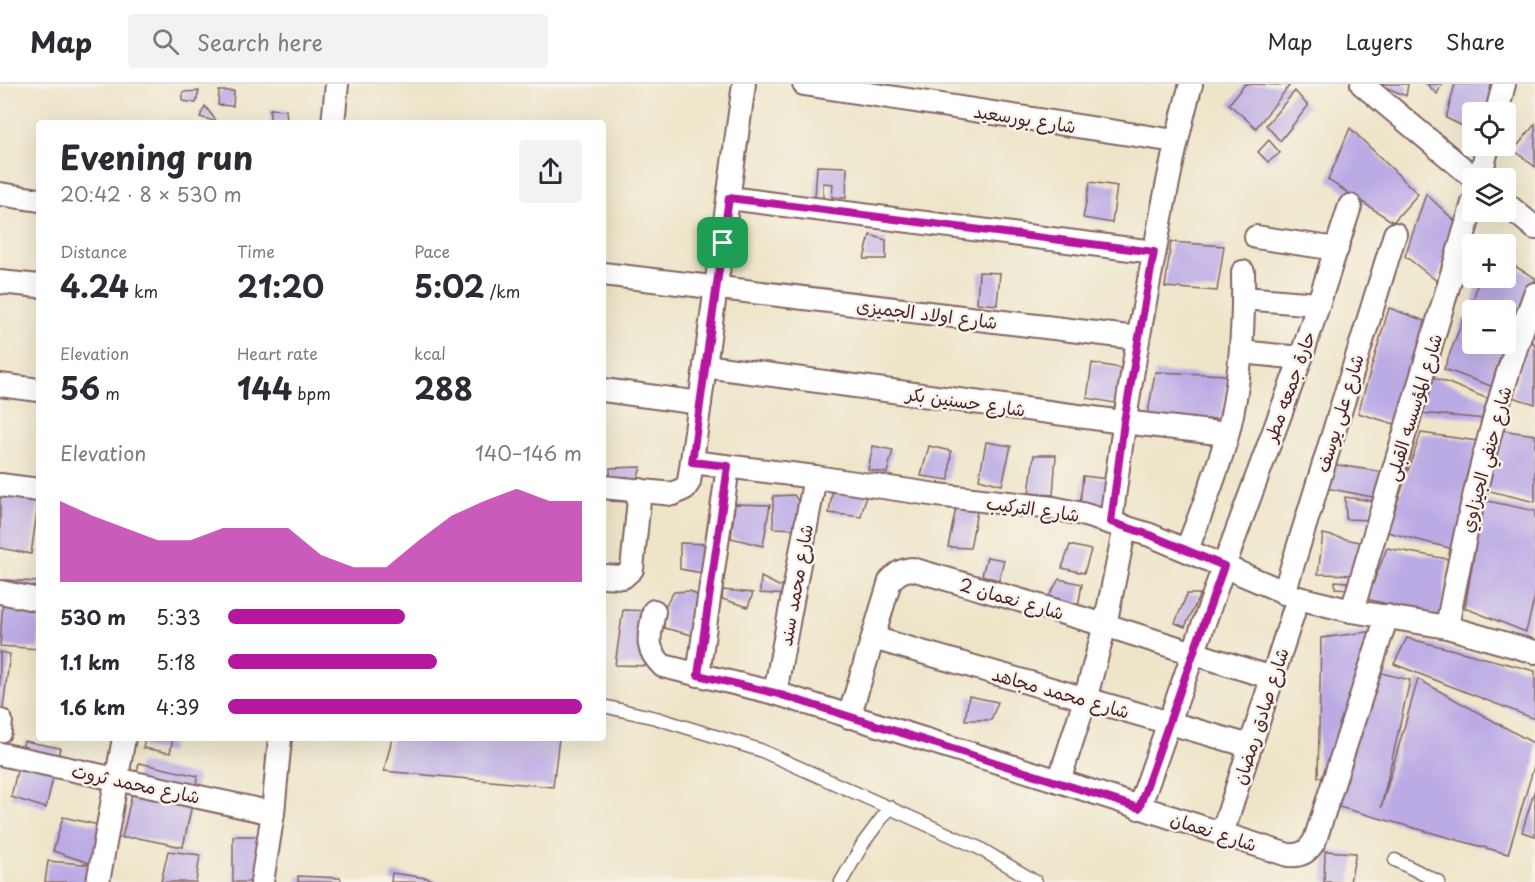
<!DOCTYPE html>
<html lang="en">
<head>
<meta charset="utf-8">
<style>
  body { margin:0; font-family:"Playpen Sans","Playpen Sans Arabic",sans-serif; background:#f2f2f3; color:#2b2b33; height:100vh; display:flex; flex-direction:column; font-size:22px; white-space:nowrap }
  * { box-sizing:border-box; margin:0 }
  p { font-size:20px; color:#7c7c81 }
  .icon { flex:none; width:33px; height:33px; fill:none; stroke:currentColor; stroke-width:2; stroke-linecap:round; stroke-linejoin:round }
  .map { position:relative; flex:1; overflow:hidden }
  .details { position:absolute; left:36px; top:36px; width:570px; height:621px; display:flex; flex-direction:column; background:#fff; border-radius:6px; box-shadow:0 6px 24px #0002 }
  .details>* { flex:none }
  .fabs { position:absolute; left:1462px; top:18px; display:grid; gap:12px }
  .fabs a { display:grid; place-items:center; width:54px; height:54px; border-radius:6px; background:#fff; box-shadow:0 6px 24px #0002; font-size:30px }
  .pin { position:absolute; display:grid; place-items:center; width:51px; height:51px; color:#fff; margin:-26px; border-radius:12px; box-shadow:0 3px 9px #0006 }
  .round { display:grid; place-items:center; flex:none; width:63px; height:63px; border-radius:6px; background:#f2f2f3 }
  .overview { display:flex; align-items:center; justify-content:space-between; height:102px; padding:0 24px }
  h1 { font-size:33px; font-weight:700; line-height:45px }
  .figures { display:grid; grid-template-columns:repeat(3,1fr); gap:9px; height:102px; padding:6px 24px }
  .figures div { display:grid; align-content:center }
  .figures b { font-size:30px; font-weight:700 }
  .figures small { font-size:16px; font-weight:400 }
  .figures p { font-size:16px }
  .chart { height:168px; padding:12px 24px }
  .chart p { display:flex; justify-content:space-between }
  .chart svg { width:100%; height:108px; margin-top:6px; fill:#b5179e; opacity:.7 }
  ul { padding:0 24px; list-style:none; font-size:20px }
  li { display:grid; grid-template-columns:96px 72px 1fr; align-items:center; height:45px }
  li i { height:15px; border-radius:8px; background:#b5179e }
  header { display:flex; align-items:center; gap:36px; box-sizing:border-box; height:84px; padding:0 30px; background:#fff; border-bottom:2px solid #e1e1e2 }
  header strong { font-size:28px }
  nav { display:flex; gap:33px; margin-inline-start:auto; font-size:21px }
  .search { width:420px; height:54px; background:#f2f2f3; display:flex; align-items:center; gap:15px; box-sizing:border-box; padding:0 21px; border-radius:6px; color:#7c7c81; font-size:22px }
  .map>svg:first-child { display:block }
</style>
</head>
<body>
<header>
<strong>Map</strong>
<div class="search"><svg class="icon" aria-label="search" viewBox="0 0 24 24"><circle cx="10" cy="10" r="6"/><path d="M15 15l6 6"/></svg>Search here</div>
<nav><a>Map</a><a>Layers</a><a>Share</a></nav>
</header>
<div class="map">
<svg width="1535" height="798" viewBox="0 0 1535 798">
  <rect width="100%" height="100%" fill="#f7f3e8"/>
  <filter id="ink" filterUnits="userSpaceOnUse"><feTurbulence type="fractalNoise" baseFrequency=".0167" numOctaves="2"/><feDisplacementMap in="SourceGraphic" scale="12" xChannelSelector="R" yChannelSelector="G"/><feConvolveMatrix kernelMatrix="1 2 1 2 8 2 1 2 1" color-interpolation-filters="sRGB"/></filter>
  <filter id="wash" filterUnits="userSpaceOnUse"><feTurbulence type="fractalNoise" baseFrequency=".008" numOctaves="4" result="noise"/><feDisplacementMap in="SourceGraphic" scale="24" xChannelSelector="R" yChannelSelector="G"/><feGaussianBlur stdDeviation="1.35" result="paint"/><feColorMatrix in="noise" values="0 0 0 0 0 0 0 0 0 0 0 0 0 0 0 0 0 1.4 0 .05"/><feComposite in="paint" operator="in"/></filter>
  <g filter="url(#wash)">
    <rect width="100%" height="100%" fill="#eee5c9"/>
    <g id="blocks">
      <g fill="#bbabe5">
        <path d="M1245 0 1290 1 1256 44 1229 20Z"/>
        <path d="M1378 0H1408L1406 12Z"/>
        <path d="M1427 0H1442L1437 10Z"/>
        <path d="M1455 0H1495L1488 28H1473V47L1446 34Z"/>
        <path d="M199 7 196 19 183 17V8Z"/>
        <path d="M219 7H234L233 22 218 21Z"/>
        <path d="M1295 7 1308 22 1280 57 1266 41Z"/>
        <path d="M205 22 217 38 200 33Z"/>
        <path d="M270 25 286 26 287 39H270Z"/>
        <path d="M1535 40V83L1514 66Z"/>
        <path d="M1350 44 1418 110 1393 138 1328 96Z"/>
        <path d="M1269 56 1280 69 1268 78 1258 68Z"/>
        <path d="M817 82 847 83 846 114 832 113 833 100 823 99V114H815Z"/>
        <path d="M1090 98 1117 102 1112 139 1083 134Z"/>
        <path d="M1426 110 1456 138 1437 197 1405 172Z"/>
        <path d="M870 151 886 156V175H864Z"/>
        <path d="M1171 158 1224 162 1217 207 1165 203Z"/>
        <path d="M1506 177 1535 194V251L1506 238V226H1482L1472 222 1479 194H1506Z"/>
        <path d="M979 188 1000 189 997 221 977 219Z"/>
        <path d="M1389 224 1428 238 1398 341 1358 329Z"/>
        <path d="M1463 235 1473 238V260H1506V250L1512 252 1494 303 1444 285Z"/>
        <path d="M1529 257 1535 260V320L1512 313Z"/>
        <path d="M1092 279 1126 285 1120 320 1087 314Z"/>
        <path d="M1155 288 1228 291 1221 334 1146 341Z"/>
        <path d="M1423 289 1499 319 1486 335 1420 329Z"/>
        <path d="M1501 346 1535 351V418L1486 406Z"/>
        <path d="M1421 349 1477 357 1461 467 1387 448Z"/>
        <path d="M986 358 1011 362 1002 401 979 395Z"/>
        <path d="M873 362 893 366 887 389 868 386Z"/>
        <path d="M929 362 951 367 949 396 921 392Z"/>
        <path d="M1034 371H1056L1053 411 1029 409Z"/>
        <path d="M1331 380 1382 388 1378 414 1326 404Z"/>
        <path d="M641 383 631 418 611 417 610 384Z"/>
        <path d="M1083 392 1108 395 1105 423 1080 421Z"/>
        <path d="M833 404 867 408 861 433 829 429Z"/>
        <path d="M0 409 39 414 31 470 0 464Z"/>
        <path d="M794 411 803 424 801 445 773 444V412Z"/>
        <path d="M1345 413 1372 417V436L1346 435Z"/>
        <path d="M1483 416 1535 427V512L1526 548 1465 524Z"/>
        <path d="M735 420 770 421 763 462 731 454Z"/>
        <path d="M956 424 977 427 970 464 948 463Z"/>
        <path d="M1323 450 1364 459 1363 491 1318 490Z"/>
        <path d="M680 459 711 460 708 490 680 485Z"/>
        <path d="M1070 461 1091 466 1084 489 1062 484Z"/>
        <path d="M1387 464 1448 475 1441 533 1367 515Z"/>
        <path d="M987 473 1004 476 999 496 982 491Z"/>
        <path d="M761 493 779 502H790L787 511 760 509Z"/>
        <path d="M1059 495 1082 500 1078 523 1047 516Z"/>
        <path d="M4 496 39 498V565L0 562Z"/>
        <path d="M1335 497 1347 498V505L1335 504Z"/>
        <path d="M723 506 753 509 748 523 722 515Z"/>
        <path d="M690 507 702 514 692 551 664 544 665 522 674 508Z"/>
        <path d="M1187 510H1200L1185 543 1175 539Z"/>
        <path d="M623 526 654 527 653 582 615 581Z"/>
        <path d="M1375 547 1369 586 1410 596 1381 724 1418 595 1535 660V679L1508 770 1339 723 1344 699 1318 693 1321 554Z"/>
        <path d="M1407 554 1535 587V635L1394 580Z"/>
        <path d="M0 568 10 570 1 638 0 637Z"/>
        <path d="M969 612 998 618 991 636H965Z"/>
        <path d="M145 654H173L170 669 143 664Z"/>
        <path d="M392 654H559L553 703 384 687Z"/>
        <path d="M24 657 60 664 46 724 11 713Z"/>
        <path d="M139 679 198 692 183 763 138 754H122Z"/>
        <path d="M1535 705V752L1522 748Z"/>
        <path d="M63 733 108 743 95 781 53 767Z"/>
        <rect x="233" y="752" width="35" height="46"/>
        <path d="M168 767 200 771 196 798H161Z"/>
        <path d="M1325 767 1356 769 1350 798H1324Z"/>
        <path d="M48 777 95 781 91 798H45Z"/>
        <path d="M392 789 427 794 440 798H391Z"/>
        <path d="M298 792 340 794 342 798H298Z"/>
      </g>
    </g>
  </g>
  <g filter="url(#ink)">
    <use href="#blocks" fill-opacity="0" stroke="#836462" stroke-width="1.5"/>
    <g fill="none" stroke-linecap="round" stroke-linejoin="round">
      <defs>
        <g id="service">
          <path d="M603 622 656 634 760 666 979 764 1036 798"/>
          <path d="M1395 776 1439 798"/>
          <path d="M841 798 864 758 890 723"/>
        </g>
        <g id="minor">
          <path d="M804 0 1175 57"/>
          <path d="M1362 0 1474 94"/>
          <path d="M1497 28 1504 0"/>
          <path d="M333 39 337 0"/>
          <path d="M1480 94 1488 62"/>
          <path d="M0 110 39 116"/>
          <path d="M729 114 1154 168"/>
          <path d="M1506 120 1535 144"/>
          <path d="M1256 153 1337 165"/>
          <path d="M603 190 1137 254"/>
          <path d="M0 198 39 202"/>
          <path d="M1243 214 1318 220"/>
          <path d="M1241 268 1301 274"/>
          <path d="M705 282 1123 338 1227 350"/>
          <path d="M0 301 39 306"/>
          <path d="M603 306 700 319"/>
          <path d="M692 378 815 393 937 411 1053 424 1082 430 1150 451 1298 514 1352 527 1447 543 1535 568"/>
          <path d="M0 401 39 406"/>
          <path d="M603 403 673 410 685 404 689 398 744 0"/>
          <path d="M1111 438C1122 346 1137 256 1155 166 1165 110 1176 55 1191 0"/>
          <path d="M1187 466C1201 427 1218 388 1228 348 1241 296 1244 241 1243 188"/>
          <path d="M603 492 623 493 632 485 640 406"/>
          <path d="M0 508 39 516"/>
          <path d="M1284 509 1395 150"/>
          <path d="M654 527C650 551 643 563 663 582L775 609 1059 697 1288 771C1302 772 1308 768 1315 756L1387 532"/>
          <path d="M1352 527 1473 119"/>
          <path d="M1447 543C1468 429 1494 319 1535 210"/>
          <path d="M873 554 1250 662"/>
          <path d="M698 591 728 383"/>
          <path d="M775 609 815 393"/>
          <path d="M849 633 890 497C897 489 902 486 912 485L1105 541 1272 594"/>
          <path d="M0 647 1 637"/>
          <path d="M0 670 273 729"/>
          <path d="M1059 697 1085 616 1105 541 1125 443"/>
          <path d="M1139 724 1224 482 1301 274 1350 122"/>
          <path d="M1222 750 1298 514"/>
          <path d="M98 798 124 654"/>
          <path d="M262 798 273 729 280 654"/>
        </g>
      </defs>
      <use href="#service" stroke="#836462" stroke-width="15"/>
      <use href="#minor" stroke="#836462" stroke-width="26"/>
      <use href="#service" stroke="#fff" stroke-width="12"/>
      <use href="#minor" stroke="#fff" stroke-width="22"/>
    </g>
  </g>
  <g fill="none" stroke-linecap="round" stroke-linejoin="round" filter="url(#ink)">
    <defs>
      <path id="route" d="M729 114 1154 168 1124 338 1111 438 1150 451 1224 482 1139 724 775 609 698 591 728 382 692 378Z"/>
    </defs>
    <use href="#route" stroke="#fff" stroke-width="12"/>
    <use href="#route" stroke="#b5179e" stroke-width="8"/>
  </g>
  <g text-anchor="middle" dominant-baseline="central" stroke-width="5" stroke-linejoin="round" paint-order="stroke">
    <g font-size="18" fill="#4a1f2b" stroke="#f7f3e8">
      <text transform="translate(1025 34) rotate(9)">شارع بورسعيد</text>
      <text transform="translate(927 229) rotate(7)">شارع اولاد الجميزى</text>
      <text transform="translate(1289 302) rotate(-70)">حارة جمعه مطر</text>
      <text transform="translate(966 317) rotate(8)">شارع حسنين بكر</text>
      <text transform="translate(1413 323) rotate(-73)">شارع المؤسسه القبلى</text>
      <text transform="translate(1339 329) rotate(-73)">شارع على يوسف</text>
      <text transform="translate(1485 375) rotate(-75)">شارع حنفي الجيزاوي</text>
      <text transform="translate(1033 424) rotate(8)">شارع التركيب</text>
      <text transform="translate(795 501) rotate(-80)">شارع محمد سند</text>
      <text transform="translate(1012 514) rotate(16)">شارع نعمان 2</text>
      <text transform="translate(1061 608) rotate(16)">شارع محمد مجاهد</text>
      <text transform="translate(1260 632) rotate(-72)">شارع صادق رمضان</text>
      <text transform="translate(136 699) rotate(12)">شارع محمد ثروت</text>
      <text transform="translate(1214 747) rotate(18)">شارع نعمان</text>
    </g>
  </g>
</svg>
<div class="fabs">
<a><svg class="icon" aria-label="locate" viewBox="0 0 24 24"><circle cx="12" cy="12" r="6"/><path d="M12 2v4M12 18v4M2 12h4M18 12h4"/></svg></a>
<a><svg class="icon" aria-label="layers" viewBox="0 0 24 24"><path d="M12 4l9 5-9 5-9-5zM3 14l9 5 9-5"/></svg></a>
<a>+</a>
<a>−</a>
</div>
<div class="pin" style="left:723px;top:159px;background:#1e9e55"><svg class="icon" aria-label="arrive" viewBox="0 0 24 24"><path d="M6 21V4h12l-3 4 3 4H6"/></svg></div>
<section class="details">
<div class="overview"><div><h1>Evening run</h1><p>20:42 · 8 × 530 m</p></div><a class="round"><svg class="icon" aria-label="share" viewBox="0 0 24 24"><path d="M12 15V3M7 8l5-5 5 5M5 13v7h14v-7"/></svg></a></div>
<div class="figures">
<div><p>Distance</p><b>4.24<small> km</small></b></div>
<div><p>Time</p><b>21:20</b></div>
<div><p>Pace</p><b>5:02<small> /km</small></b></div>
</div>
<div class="figures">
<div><p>Elevation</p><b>56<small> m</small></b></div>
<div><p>Heart rate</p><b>144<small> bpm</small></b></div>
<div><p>kcal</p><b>288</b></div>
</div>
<div class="chart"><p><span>Elevation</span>140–146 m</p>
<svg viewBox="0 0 160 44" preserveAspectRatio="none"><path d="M0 44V11L10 17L20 22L30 27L40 27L50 22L60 22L70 22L80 33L90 38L100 38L110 27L120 17L130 11L140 6L150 11L160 11V44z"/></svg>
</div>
<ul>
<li><b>530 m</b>5:33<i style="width:50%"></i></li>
<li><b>1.1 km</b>5:18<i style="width:59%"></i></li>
<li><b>1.6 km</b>4:39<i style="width:100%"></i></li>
</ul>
</section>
</div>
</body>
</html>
